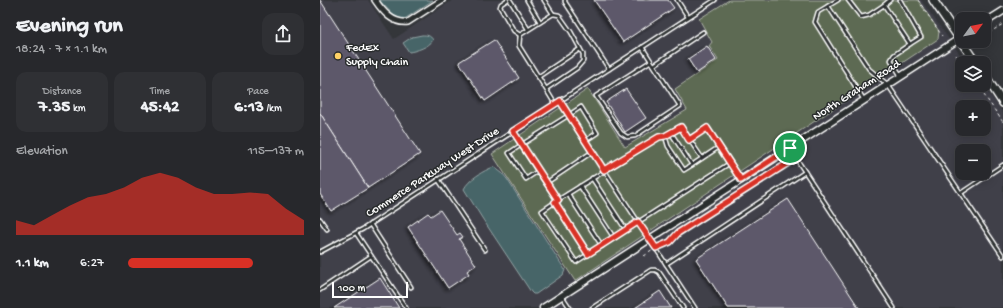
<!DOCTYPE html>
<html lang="en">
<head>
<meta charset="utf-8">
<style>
  body { margin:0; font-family:"Gochi Hand",sans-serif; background:#2f3034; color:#f1f3f6; height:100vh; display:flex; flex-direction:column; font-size:15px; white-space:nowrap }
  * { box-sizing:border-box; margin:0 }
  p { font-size:13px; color:#a4a6a9 }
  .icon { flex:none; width:22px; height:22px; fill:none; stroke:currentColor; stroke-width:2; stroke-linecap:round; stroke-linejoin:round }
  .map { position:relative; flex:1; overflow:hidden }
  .side { display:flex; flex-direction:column; background:#27282c; width:320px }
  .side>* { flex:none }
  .needle { width:26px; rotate:57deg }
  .fabs { position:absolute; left:635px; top:12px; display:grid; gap:8px }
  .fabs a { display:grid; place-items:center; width:36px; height:36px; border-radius:8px; background:#27282c; box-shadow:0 2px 10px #0003,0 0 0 1px #434448; font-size:20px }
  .scale { position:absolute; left:12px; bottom:10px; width:76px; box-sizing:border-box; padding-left:4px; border:2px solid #fff; border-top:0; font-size:11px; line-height:14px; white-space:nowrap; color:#fff; -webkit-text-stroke:3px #2a2d2e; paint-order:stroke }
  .pin { position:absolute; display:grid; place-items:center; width:34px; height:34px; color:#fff; margin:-17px; border:2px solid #fff; border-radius:50%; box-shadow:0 1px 4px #0007 }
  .round { display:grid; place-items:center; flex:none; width:42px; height:42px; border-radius:12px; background:#2f3034 }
  .headline { display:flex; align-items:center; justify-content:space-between; height:68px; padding:0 16px }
  h1 { font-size:22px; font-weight:700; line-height:30px }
  .stats { display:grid; grid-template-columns:repeat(3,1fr); gap:6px; height:68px; padding:4px 16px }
  .stats div { display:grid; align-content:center; border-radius:10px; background:#2f3034; text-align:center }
  .stats b { font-size:17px; font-weight:700 }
  .stats small { font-size:11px; font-weight:400 }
  .stats p { font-size:11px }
  .chart { height:112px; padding:8px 16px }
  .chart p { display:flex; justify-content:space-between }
  .chart svg { width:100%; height:72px; margin-top:4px; fill:#d93025; opacity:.7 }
  ul { padding:0 16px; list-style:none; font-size:13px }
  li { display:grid; grid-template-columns:64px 48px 1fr; align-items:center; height:30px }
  li i { height:10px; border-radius:5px; background:#d93025 }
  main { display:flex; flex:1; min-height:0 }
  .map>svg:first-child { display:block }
</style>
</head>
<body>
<main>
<section class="side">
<div class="headline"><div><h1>Evening run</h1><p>18:24 · 7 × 1.1 km</p></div><a class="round"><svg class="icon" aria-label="share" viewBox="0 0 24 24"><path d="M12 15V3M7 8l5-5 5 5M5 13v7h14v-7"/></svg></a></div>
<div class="stats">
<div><p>Distance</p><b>7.35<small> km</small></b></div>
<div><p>Time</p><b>45:42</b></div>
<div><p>Pace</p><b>6:13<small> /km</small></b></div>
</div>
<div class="chart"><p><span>Elevation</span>115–137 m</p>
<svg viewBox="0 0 160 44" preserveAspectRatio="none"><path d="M0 44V35L10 38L20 32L30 26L40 21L50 19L60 15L70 9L80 6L90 9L100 15L110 19L120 19L130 18L140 19L150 28L160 35V44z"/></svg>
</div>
<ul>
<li><b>1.1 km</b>6:27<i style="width:71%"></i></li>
</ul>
</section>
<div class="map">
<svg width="683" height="308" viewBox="0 0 683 308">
  <defs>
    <filter id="shadow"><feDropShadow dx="-2" dy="2" stdDeviation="2" flood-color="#0009"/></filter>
  </defs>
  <rect width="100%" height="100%" fill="#34363a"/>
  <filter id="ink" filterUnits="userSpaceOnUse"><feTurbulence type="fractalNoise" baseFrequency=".025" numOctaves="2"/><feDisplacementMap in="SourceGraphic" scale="8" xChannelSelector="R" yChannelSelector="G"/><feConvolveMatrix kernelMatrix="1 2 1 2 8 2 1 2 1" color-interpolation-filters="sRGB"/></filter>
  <g filter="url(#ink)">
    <path fill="#404049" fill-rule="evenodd" d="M0 0H48L74 39 133 0H601L646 63H642V85H663L683 113V308H0ZM642 107H664V129H642ZM642 151H664V173H642Z"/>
    <path fill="#5d6a52" stroke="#aeb4a8" d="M409 0H598L619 31 618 39 255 281 172 154 268 89 305 147 367 110 355 89 398 60 389 46 392 42 379 19Z"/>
    <g fill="#476568" stroke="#91a3a4">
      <path d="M59 0H113L83 20H78Z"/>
      <path d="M102 35C107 35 110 35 113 40 109 47 96 51 89 52L83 43 92 37Z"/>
      <path d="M174 167 182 173 187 179 245 270 243 275 216 294H213L211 292 162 218 144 189C148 180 164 170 174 167Z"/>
    </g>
    <g fill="#5d596b" stroke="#fff" filter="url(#shadow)">
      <path d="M0 0 100 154 48 188 0 113Z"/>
      <path d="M274 0H348L354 8 303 42Z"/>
      <path d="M174 40 199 78 165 101 139 62Z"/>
      <path d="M387 46 396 60 377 73 368 59Z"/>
      <path d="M306 89 326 118 305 132 286 102Z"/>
      <path d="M0 113 48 188 11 211 0 194Z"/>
      <path d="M468 199 539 308H408L376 259Z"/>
      <path d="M120 210 137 235 140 233 143 237 139 239 156 265 147 271 149 274 128 288 88 227 108 213 111 216Z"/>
      <path d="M60 278 79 308H14Z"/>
      <path d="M340 291 351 308H315Z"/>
    </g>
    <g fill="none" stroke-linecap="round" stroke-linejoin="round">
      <defs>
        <g id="service">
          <path d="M187 0 181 4 180 7 194 31 200 35"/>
          <path d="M190 0 208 29"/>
          <path d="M207 0 220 22"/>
          <path d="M224 0 233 14"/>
          <path d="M245 0V2L289 69"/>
          <path d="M357 0 368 17"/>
          <path d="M518 0 498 12 495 22 544 100"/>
          <path d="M528 0 541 17 549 15 564 5 590 44 574 55 571 60 581 76"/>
          <path d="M580 0 601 37 590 44"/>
          <path d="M564 5 570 0"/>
          <path d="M508 6 549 69 568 85 683 256"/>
          <path d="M322 47 360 106 315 136 307 137 301 133 276 96 331 61"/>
          <path d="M334 65 383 32"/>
          <path d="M218 77 260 49"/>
          <path d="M226 89 257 68 263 61V54L251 32 239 15 233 14 200 35 199 46C211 65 223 84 235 104"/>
          <path d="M261 107 277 133 265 141 249 115Z"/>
          <path d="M193 131 201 145 249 115 240 101"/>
          <path d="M351 133 372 165 399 147"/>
          <path d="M345 136 348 146 364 170 372 165"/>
          <path d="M369 139 382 158"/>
          <path d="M265 141 375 308"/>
          <path d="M201 145 218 171 206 179 189 153Z"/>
          <path d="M470 149 574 308"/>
          <path d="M218 171 238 200 339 137 345 136 361 127 369 139 387 128 421 180"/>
          <path d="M272 178 306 230"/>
          <path d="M118 179 165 250"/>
          <path d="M226 183 272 152"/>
          <path d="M260 186 294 238"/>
          <path d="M641 193 683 165"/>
          <path d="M248 194 282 246"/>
          <path d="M238 200 222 211 256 262 410 163"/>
          <path d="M235 202 268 254"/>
          <path d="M0 219 7 229"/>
          <path d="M50 224 91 287"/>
          <path d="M36 233 86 308"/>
          <path d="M0 252 43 229 395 0"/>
          <path d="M346 264 485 172"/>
          <path d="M0 290 51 256"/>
          <path d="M242 296 250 308"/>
          <path d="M272 308 331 270H335L339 272 363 308"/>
        </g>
        <path id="minor" d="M55 0C63 12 73 24 88 22L122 0"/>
        <g id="tertiary">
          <path d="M664 23 683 11"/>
          <path d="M223 308 642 37"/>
        </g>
        <g id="secondary">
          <path d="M613 0 656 63"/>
          <path d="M664 74 683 103"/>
        </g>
      </defs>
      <use href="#service" stroke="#fff" stroke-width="5.5"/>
      <use href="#minor" stroke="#fff" stroke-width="8"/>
      <use href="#tertiary" stroke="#fff" stroke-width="9"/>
      <use href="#secondary" stroke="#fff" stroke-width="10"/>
      <g stroke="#fff" stroke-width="1" stroke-dasharray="3 3" stroke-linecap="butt">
        <path d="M598 0 622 36"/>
        <path d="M664 36 683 24"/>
        <path d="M654 43 656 41"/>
        <path d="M636 55 642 64"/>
        <path d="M657 85 683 122"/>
        <path d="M480 155 485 151"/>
        <path d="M339 247 350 242 359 233 472 160"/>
        <path d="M324 256 333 250"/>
      </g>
      <use href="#service" stroke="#2a2d2e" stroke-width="2.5"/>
      <use href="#minor" stroke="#2a2d2e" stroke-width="5"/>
      <use href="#tertiary" stroke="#2a2d2e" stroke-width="6"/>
      <use href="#secondary" stroke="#2a2d2e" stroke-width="7"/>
    </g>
  </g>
  <g fill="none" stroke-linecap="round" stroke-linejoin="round" filter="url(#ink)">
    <defs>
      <path id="route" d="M240 101 284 170 339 137 345 136 361 127 369 140 387 128 421 180 470 148 476 158 358 233 350 242 336 248 318 222 268 254 235 202 238 200 193 131Z"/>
    </defs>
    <use href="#route" stroke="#fff" stroke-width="8"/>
    <use href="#route" stroke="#d93025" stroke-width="5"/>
  </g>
  <circle fill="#ffd166" stroke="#2a2d2e" stroke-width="1.5" cx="18" cy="56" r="4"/>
  <g text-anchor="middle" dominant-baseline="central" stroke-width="3" stroke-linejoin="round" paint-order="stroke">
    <g font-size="12" fill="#fff" stroke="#2a2d2e" text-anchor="start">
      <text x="26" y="49">FedEx<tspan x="26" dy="14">Supply Chain</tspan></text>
    </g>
    <g font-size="12" fill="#fff" stroke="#2a2d2e">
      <text transform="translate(537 91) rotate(-33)">North Graham Road</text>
      <text transform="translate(113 173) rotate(-33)">Commerce Parkway West Drive</text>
    </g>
  </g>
</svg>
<div class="fabs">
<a><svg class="needle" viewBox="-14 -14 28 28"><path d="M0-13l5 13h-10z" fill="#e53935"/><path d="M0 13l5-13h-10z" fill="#a4a6a9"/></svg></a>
<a><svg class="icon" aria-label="layers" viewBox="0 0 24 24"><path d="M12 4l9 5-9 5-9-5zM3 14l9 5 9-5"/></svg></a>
<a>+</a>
<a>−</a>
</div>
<div class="scale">100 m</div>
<div class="pin" style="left:470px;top:148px;background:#1e9e55"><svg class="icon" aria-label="arrive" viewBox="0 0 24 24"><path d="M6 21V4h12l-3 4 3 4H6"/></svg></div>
</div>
</main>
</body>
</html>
